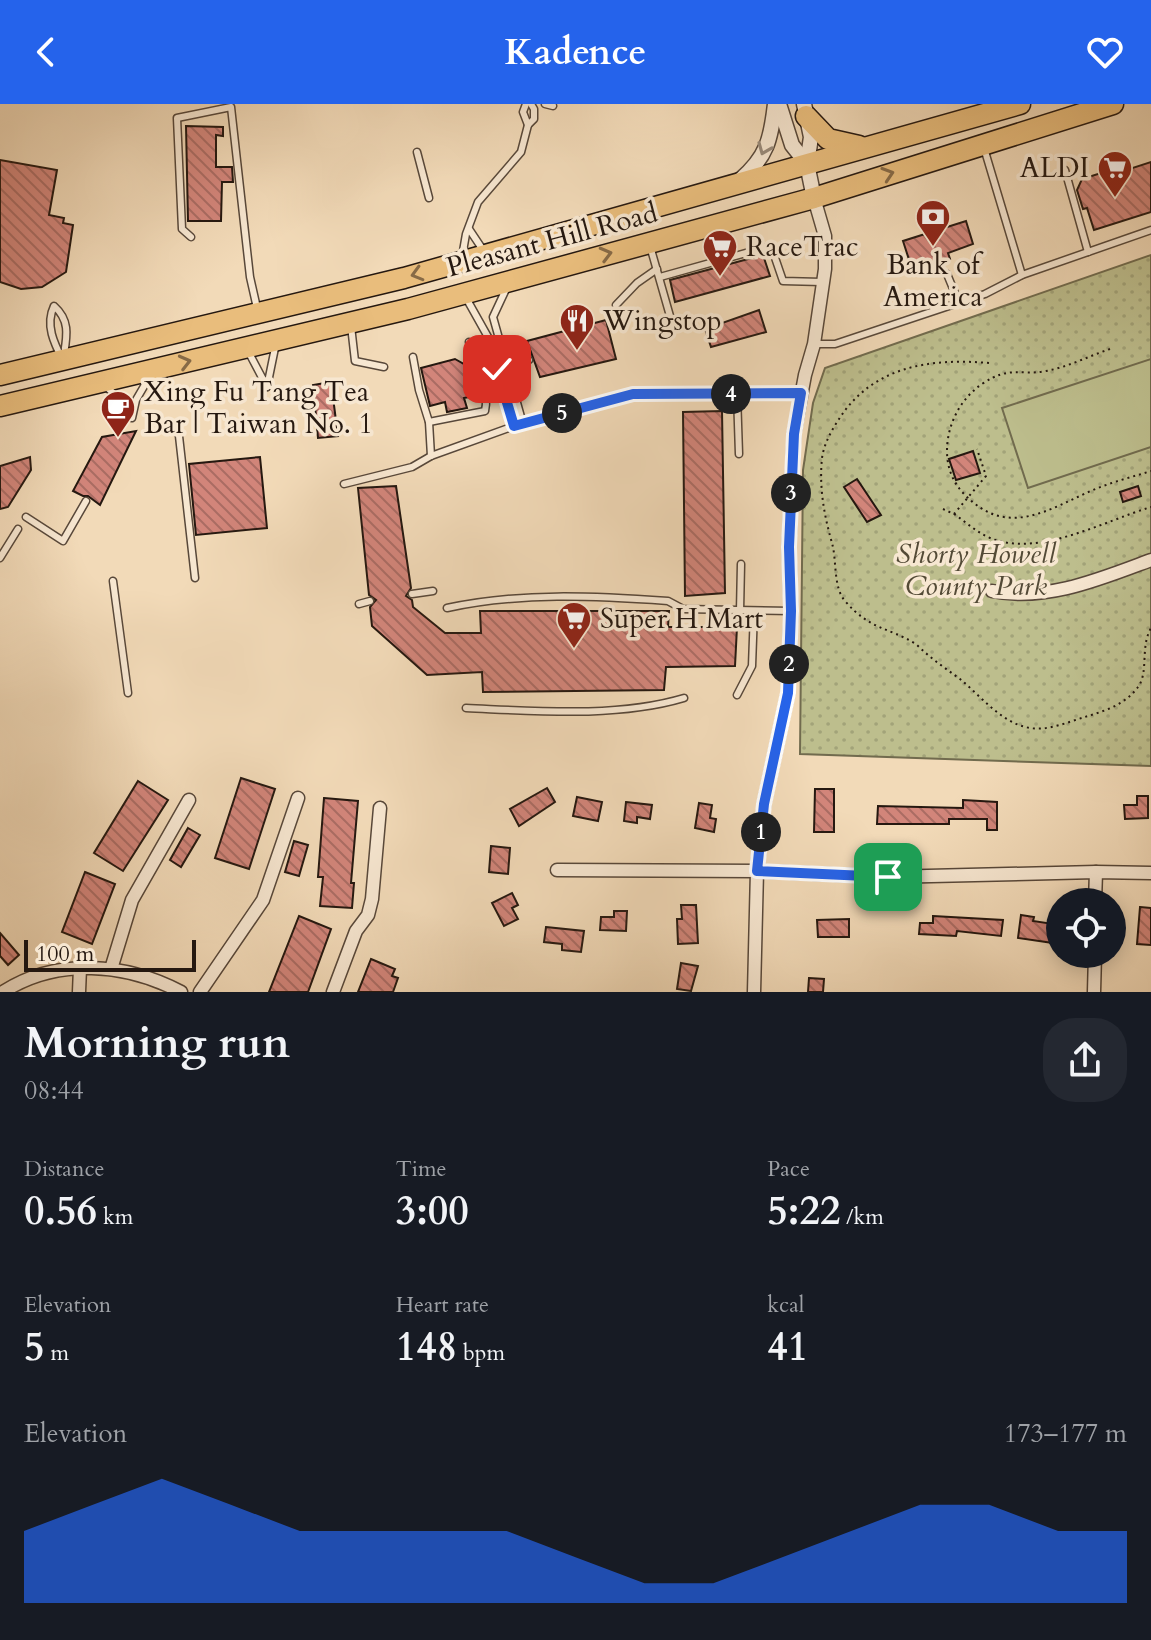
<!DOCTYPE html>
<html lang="en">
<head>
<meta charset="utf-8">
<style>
  body { margin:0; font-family:Cardo,serif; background:#242831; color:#f1f3f6; height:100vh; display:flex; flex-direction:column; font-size:30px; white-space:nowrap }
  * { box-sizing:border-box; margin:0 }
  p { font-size:26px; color:#9ea1a6 }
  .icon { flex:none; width:44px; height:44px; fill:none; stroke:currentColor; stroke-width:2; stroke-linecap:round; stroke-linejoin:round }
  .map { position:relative; height:888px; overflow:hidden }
  .drawer { display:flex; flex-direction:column; background:#171b24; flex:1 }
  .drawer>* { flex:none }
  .controls { position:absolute; left:1046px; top:784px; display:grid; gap:16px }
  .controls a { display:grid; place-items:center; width:80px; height:80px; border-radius:50%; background:#171b24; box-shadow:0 4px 20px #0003; font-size:40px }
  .scale { position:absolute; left:24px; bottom:20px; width:172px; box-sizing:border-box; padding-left:8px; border:4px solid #251810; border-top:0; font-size:22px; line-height:28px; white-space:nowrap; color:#251810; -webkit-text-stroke:6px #f7e7d1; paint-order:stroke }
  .pin { position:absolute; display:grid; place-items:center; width:68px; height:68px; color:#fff; margin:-34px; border-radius:16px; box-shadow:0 4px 12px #0006 }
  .km { position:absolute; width:40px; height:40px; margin:-20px; border-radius:50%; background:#222; color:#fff; font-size:22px; line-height:40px; text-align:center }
  .round { display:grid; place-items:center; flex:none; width:84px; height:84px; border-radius:32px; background:#242831 }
  .summary { display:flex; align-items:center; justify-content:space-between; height:136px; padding:0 24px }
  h1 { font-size:44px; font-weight:600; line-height:60px }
  .figures { display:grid; grid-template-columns:repeat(3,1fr); gap:12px; height:136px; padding:8px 24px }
  .figures div { display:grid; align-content:center }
  .figures b { font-size:40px; font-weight:600 }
  .figures small { font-size:22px; font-weight:400 }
  .figures p { font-size:22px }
  .chart { height:224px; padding:16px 24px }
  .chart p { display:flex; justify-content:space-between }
  .chart svg { width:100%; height:144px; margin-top:8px; fill:#2563eb; opacity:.7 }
  header { display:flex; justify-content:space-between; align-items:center; height:104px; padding:0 24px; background:#2563eb; color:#fff; font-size:36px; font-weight:600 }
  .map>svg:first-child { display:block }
</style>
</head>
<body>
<header><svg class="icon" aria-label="back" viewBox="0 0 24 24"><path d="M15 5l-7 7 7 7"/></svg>Kadence<svg class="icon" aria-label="heart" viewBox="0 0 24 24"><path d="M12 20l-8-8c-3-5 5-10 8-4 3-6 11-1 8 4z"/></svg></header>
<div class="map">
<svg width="1151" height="888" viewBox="0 0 1151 888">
  <defs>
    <pattern id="park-dots" width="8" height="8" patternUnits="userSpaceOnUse" patternTransform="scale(2)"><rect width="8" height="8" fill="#bdbe8d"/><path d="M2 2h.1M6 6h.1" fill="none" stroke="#a2a379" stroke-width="1.8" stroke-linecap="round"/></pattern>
    <pattern id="building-back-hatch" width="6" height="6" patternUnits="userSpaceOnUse" patternTransform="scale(2)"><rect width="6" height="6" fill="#d2857a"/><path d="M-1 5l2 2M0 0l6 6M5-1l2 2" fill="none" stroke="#aa6c63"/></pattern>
  </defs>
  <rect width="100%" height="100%" fill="#f2dab8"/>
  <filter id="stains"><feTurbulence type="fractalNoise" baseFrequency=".0025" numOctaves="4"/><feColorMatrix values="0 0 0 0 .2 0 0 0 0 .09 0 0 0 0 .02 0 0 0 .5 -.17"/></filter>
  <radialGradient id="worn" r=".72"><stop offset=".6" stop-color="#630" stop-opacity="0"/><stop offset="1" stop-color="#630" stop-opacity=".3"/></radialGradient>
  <path fill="url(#park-dots)" stroke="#716b4e" stroke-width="2" d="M1151 151V662L800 650 803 366 813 299 825 264Z"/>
  <path fill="#bdbe8d" stroke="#716b4e" stroke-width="2" d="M1151 255V343L1028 384 1002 304Z"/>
  <g fill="url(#building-back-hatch)" stroke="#251810" stroke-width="2">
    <path d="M186 22 223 23V32L216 31V63H232L233 78H222L221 117H188Z"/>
    <path d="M0 56 57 66 49 111 64 114 63 119 73 121 66 168 42 183 21 185 0 178Z"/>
    <path d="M1151 58V108L1094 126 1087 104 1083 105 1077 86 1082 75 1101 69 1102 74Z"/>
    <path d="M966 117 973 140 948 149 950 155 913 168 903 137Z"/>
    <path d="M763 151 770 172 675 198 670 176Z"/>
    <path d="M759 206 766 228 711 243 705 225Z"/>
    <path d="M606 216 616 255 540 273 527 237Z"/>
    <path d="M455 255 469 263 474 292 464 294 467 304 447 308 445 298 430 302 421 264Z"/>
    <path d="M331 278 338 332 318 334 313 281Z"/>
    <path d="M722 307 725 489 685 492 683 308Z"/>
    <path d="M136 327 100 401 88 392H83L73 387 102 333Z"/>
    <path d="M973 347 980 369 956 376 949 355Z"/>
    <path d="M30 353 31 366 8 403 0 405V362Z"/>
    <path d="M260 353 267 424 196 431 189 360Z"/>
    <path d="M857 375 881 411 867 418 844 383Z"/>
    <path d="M396 382 411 484 406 492 412 496 413 503 445 529H481L480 507H669L668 523H737L735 562 666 563 664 586 483 588 482 568 427 571 372 522 370 503 376 496 369 491 358 384Z"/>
    <path d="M1138 382 1141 392 1123 398 1120 388Z"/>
    <path d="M241 674 275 685 249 765 215 754Z"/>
    <path d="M138 677 168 696 123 767 94 749Z"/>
    <path d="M547 684 555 698 519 722 510 705Z"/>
    <path d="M815 685H834V728H814Z"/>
    <path d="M1137 692H1148V714L1125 715 1124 701H1137Z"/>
    <path d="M577 693 602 698 598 717 573 712Z"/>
    <path d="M324 694 358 697 351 779H354L352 804 320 802 323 773H318Z"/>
    <path d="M963 696 997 698V726H987V715H949V720H877L878 702 963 704Z"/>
    <path d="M626 698 652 701 650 715 637 713V719L624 717Z"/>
    <path d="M699 699 712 701 710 714 716 715 714 728 695 724Z"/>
    <path d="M188 724 200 731 181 763 170 756Z"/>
    <path d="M294 737 308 741 299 772 285 768Z"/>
    <path d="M491 742 510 744 508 770 489 768Z"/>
    <path d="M85 768 115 780 92 840 62 828Z"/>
    <path d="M512 789 518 801 512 804 518 815 504 822 492 799Z"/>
    <path d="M681 801H696L698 839 678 840 677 815H682Z"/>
    <path d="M1140 803 1151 804V841L1137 840Z"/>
    <path d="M614 807H627L626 827 600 826 601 813H614Z"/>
    <path d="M1021 811 1034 813 1033 817 1060 821V840L1018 834Z"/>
    <path d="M299 812 331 825 308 888H269Z"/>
    <path d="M933 812 1003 816 1001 832 957 827 956 832 919 830 920 819H933Z"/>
    <path d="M849 815V833H818L817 816Z"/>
    <path d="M546 823 584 827 581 848 562 846V840L544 838Z"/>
    <path d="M0 829 19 851 8 861 0 852Z"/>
    <path d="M371 855 395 865 392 872 398 874 393 888H358Z"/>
    <path d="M681 859 698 862 691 887 677 885Z"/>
    <path d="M809 874 824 875 823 888H808Z"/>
  </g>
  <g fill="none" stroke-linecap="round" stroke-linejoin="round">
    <defs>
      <g id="service">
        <path d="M526 0 523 8 528 21"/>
        <path d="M545 0 553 2"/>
        <path d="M984 44 1022 171"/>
        <path d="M417 48 429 94"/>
        <path d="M1065 66 1088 148"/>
        <path d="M469 125 485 149"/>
        <path d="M191 133 182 125 177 14 231 3 250 173 257 204"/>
        <path d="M650 142 670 212"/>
        <path d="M462 153 466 130 478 98 521 48 528 21 534 15V5L531 0"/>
        <path d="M947 170 959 199"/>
        <path d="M660 173 771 142 783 177 822 178"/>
        <path d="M507 183 493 213 523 320"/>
        <path d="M465 192 488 233 514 322"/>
        <path d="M616 201 637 179 657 165"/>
        <path d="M54 202C72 218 66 235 63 257 54 239 45 221 54 202Z"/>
        <path d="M351 222 355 257 384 263"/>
        <path d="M815 240H835L985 190 1022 171 1151 126"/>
        <path d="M248 247 267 283"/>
        <path d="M413 253 419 286 429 318 431 352"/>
        <path d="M481 269 529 256"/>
        <path d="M106 283 126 299 132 314 136 296 150 272"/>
        <path d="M267 283 276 239"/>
        <path d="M737 290 739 350"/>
        <path d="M429 318 485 307C490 285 476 258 469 238"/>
        <path d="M179 332 195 474"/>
        <path d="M344 380 412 363 431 352 514 322 633 290 801 289"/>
        <path d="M26 413 63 437 86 397"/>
        <path d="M0 454 18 425"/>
        <path d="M113 477 128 589"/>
        <path d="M412 490 433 487"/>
        <path d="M359 500 370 497"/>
        <path d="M447 504C520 488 594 492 668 497L683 505 791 507"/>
        <path d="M740 507 741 460"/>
        <path d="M737 591 752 562 754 507"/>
        <path d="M466 604C535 607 617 614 684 594"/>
      </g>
      <g id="minor">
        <path d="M992 487C1046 498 1100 475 1151 456"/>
        <path d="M557 766 757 767 888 773 1096 768 1151 769"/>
        <path d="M1095 798 1096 768"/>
        <path d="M111 865 132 796 189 696"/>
        <path d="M3 888C57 853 126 859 181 888"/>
        <path d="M79 888 80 864"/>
        <path d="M200 888 263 796 298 694"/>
        <path d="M333 888 356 827 368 811 372 795 380 704"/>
        <path d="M754 888 757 767 764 700 788 589 791 507 789 443 794 330 805 271 814 240 825 165V132L814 94"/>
        <path d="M1094 888 1095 850"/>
      </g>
      <g id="tertiary">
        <path d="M779 0 792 41 807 60"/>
        <path d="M804 0 811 33 807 60 814 94"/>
        <path d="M740 76C767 53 771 35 775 0"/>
      </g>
      <g id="trunk">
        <path d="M806 12 828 35 859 42"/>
        <path d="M0 271 404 174 1020 0"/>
        <path d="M0 302 408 205 814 94 1113 0"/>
      </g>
    </defs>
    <use href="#service" stroke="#58483a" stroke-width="9"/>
    <use href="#minor" stroke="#58483a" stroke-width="15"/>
    <use href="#tertiary" stroke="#58483a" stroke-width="17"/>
    <use href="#trunk" stroke="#251810" stroke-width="23"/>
    <g stroke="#251810" stroke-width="2" stroke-dasharray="2 4" stroke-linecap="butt">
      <path d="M1110 245C1089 252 1068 263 1046 267 1020 272 1010 261 982 280 960 295 947 321 947 347 947 364 953 379 965 391 1008 435 1049 405 1093 386 1112 378 1132 373 1151 367"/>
      <path d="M989 259C930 254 873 262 839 315 831 327 824 340 822 354 819 383 824 411 832 439 837 457 833 483 845 497 870 526 888 523 916 540 930 554 945 564 960 575 982 593 1001 619 1030 624 1048 627 1068 618 1085 613 1104 607 1125 601 1138 583 1149 568 1140 543 1151 524"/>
      <path d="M943 405 954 410 986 372 977 345"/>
      <path d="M954 410C966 418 976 428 990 434 1038 454 1104 417 1151 403"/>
    </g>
    <use href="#service" stroke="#f7e7d1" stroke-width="6"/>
    <use href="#minor" stroke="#f7e7d1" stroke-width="12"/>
    <use href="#tertiary" stroke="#f7e7d1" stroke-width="14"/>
    <use href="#trunk" stroke="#e9bd7c" stroke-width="20"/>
  </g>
  <defs><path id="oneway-chevron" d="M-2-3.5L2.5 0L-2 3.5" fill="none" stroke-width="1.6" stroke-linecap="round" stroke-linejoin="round" transform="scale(2)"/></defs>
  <use stroke="#988a7a" href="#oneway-chevron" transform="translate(764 45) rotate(112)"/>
  <g stroke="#876a46">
    <use href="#oneway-chevron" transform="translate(888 70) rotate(-18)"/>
    <use href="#oneway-chevron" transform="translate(606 150) rotate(-15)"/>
    <use href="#oneway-chevron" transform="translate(417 170) rotate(164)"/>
    <use href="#oneway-chevron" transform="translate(185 258) rotate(-14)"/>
  </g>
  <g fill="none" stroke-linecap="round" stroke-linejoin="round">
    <defs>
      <path id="route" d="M497 265 514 322 633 290 801 289 794 330 789 443 791 507 788 589 764 700 757 767 888 773"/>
    </defs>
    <use href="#route" stroke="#fff" stroke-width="16"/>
    <use href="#route" stroke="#2563eb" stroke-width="10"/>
  </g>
  <defs>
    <symbol id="supermarket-pin" viewBox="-11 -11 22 30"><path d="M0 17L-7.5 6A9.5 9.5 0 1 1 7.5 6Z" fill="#8f2418" stroke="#f7e7d1"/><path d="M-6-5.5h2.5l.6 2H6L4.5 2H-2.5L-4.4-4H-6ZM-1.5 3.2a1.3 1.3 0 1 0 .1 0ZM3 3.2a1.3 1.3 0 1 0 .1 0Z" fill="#fff"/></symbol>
    <symbol id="bank-pin" viewBox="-11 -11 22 30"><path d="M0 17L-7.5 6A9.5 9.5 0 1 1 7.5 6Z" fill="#8f2418" stroke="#f7e7d1"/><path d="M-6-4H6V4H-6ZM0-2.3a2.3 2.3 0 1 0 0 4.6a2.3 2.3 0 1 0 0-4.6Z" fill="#fff"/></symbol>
    <symbol id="restaurant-pin" viewBox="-11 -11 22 30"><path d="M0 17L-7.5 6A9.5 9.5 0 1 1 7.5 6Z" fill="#8f2418" stroke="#f7e7d1"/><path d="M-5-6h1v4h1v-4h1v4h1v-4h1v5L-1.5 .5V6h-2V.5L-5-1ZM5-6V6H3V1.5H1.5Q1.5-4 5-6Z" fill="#fff"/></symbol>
    <symbol id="cafe-pin" viewBox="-11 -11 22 30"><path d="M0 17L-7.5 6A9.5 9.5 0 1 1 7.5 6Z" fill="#8f2418" stroke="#f7e7d1"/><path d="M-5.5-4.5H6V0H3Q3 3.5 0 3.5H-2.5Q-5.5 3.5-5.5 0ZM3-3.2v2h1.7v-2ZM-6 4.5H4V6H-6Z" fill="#fff"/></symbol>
  </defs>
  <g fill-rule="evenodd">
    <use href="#supermarket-pin" x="1095" y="44" width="40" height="54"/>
    <use href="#bank-pin" x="913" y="93" width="40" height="54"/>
    <use href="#supermarket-pin" x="700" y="123" width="40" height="54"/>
    <use href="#restaurant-pin" x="557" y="197" width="40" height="54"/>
    <use href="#cafe-pin" x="98" y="284" width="40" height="54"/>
    <use href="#supermarket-pin" x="554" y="495" width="40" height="54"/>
  </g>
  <g text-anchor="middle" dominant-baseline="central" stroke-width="7" stroke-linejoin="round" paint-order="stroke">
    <g font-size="28" fill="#251810" stroke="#f7e7d1" text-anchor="start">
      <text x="1089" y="64" text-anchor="end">ALDI</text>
      <text x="746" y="143">RaceTrac</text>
      <text x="933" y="161" text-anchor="middle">Bank of<tspan x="933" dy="32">America</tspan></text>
      <text x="603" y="217">Wingstop</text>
      <text x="144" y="288">Xing Fu Tang Tea<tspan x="144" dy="32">Bar | Taiwan No. 1</tspan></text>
      <text x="600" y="515">Super H Mart</text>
    </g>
    <g font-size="28" fill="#251810" stroke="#f7e7d1">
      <text transform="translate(552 136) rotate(-15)">Pleasant Hill Road</text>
    </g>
    <g font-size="28" font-style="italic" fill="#534a36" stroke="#f7e7d1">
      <text x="976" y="450">Shorty Howell<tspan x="976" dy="32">County Park</tspan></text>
    </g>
  </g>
  <rect width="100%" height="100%" filter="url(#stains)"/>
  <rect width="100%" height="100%" fill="url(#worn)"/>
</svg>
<div class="controls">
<a><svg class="icon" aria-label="locate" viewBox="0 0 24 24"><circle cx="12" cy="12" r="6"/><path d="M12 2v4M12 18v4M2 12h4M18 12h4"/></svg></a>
</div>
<div class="scale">100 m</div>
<div class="pin" style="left:888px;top:773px;background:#1e9e55"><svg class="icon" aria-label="arrive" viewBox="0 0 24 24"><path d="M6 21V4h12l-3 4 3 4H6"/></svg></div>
<div class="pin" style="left:497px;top:265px;background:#d93025"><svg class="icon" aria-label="check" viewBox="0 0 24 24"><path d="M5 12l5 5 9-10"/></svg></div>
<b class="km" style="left:761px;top:728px">1</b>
<b class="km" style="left:789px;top:560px">2</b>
<b class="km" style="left:791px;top:389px">3</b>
<b class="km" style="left:731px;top:290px">4</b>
<b class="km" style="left:562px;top:309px">5</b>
</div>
<section class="drawer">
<div class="summary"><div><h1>Morning run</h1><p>08:44</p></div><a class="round"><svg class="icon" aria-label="share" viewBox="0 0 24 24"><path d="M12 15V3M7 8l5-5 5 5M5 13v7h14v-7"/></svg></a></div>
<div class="figures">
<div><p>Distance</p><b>0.56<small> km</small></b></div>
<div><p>Time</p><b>3:00</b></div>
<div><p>Pace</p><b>5:22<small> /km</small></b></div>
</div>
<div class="figures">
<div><p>Elevation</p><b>5<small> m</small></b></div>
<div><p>Heart rate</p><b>148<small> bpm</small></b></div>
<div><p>kcal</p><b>41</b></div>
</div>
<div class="chart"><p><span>Elevation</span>173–177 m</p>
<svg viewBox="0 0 160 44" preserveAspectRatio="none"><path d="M0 44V22L10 14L20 6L30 14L40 22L50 22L60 22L70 22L80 30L90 38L100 38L110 30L120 22L130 14L140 14L150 22L160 22V44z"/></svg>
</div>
</section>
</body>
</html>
